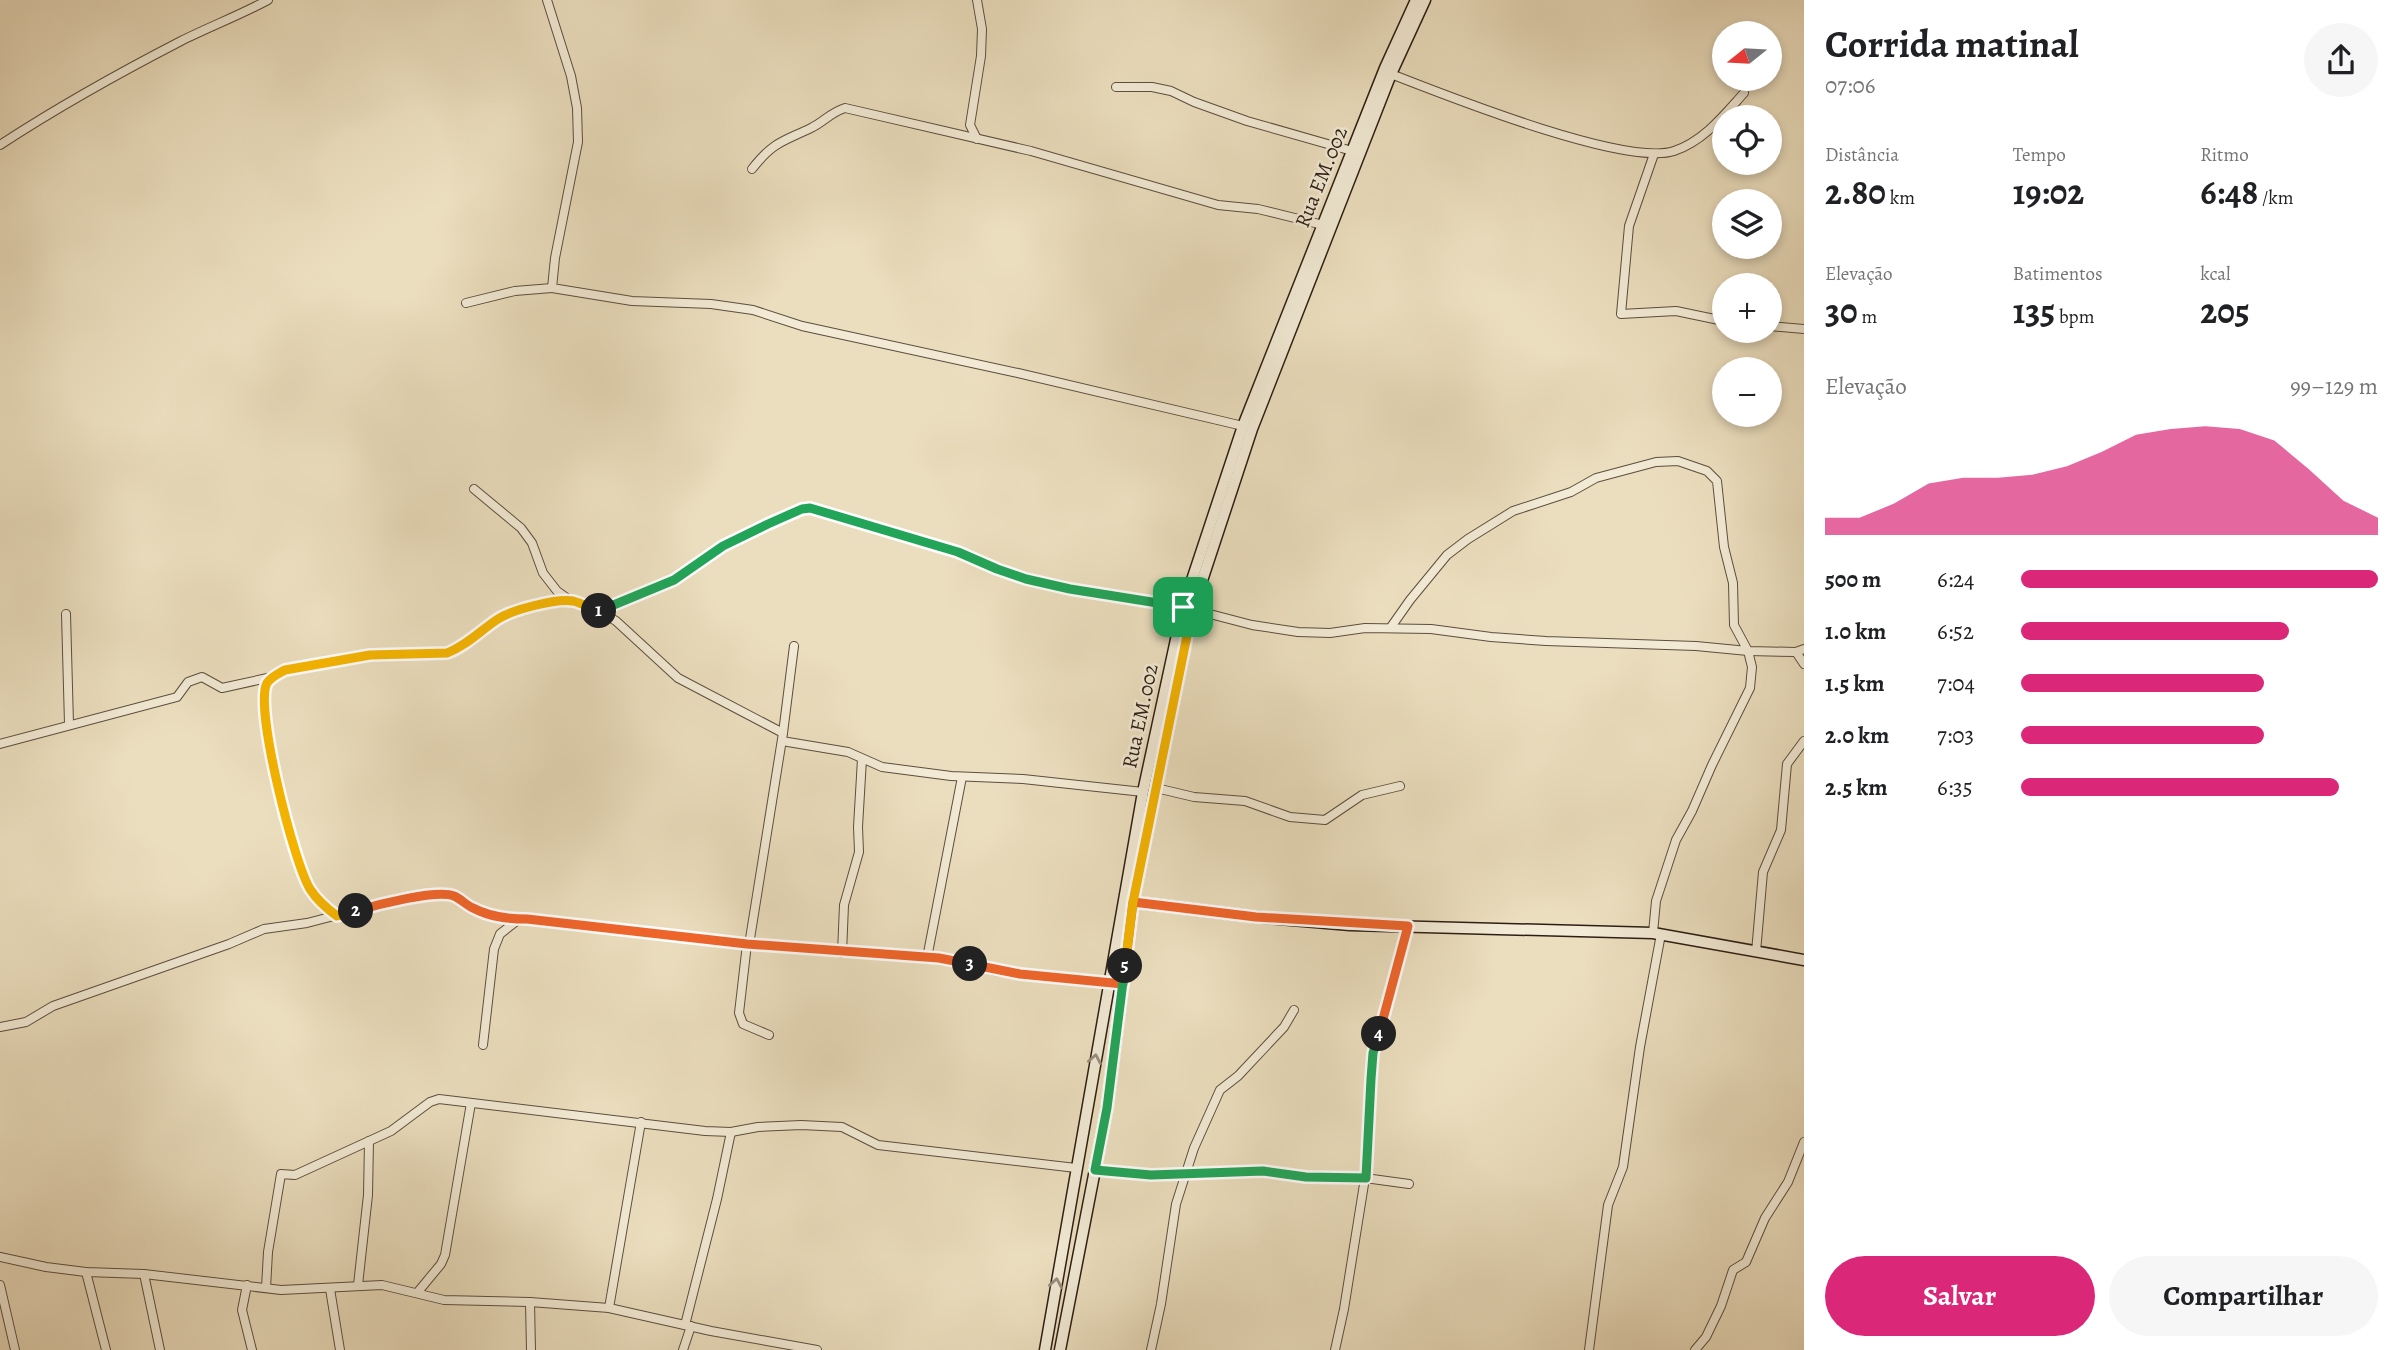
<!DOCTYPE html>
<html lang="pt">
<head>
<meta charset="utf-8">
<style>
  body { margin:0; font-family:Alegreya,serif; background:#f6f6f6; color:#202124; height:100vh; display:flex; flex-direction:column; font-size:26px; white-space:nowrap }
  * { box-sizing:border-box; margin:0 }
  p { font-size:23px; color:#757577 }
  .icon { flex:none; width:38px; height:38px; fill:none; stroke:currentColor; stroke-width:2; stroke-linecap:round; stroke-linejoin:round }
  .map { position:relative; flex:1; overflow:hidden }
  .drawer { display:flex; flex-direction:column; background:#fff; width:595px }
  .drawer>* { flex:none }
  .needle { width:46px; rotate:252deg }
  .tools { position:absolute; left:1712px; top:21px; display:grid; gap:14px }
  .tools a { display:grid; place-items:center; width:70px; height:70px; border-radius:50%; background:#fff; box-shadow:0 4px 10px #0003; font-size:35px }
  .pin { position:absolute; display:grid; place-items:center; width:60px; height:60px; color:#fff; margin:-30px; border-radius:14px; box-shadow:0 4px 10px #0006 }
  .km { position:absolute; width:35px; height:35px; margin:-18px; border-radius:50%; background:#222; color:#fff; font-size:19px; line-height:35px; text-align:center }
  .round { display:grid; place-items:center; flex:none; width:74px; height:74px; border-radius:37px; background:#f6f6f6 }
  .overview { display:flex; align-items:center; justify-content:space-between; height:119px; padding:0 21px }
  h1 { font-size:38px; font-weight:700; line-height:52px }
  .stats { display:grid; grid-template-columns:repeat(3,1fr); gap:10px; height:119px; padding:7px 21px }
  .stats div { display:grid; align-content:center }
  .stats b { font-size:35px; font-weight:700 }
  .stats small { font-size:19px; font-weight:400 }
  .stats p { font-size:19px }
  .chart { height:196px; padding:14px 21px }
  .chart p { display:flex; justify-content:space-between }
  .chart svg { width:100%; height:126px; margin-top:7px; fill:#db2777; opacity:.7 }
  .primary-button { display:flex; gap:14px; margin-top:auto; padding:14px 21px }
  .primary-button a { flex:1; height:80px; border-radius:42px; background:#db2777; color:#fff; font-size:28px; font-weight:700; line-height:80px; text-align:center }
  .primary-button a+a { background:#f6f6f6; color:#202124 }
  ul { padding:0 21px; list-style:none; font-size:23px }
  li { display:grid; grid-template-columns:112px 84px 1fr; align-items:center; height:52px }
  li i { height:18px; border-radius:9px; background:#db2777 }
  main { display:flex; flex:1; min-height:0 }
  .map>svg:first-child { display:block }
</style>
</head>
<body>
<main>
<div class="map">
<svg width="1804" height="1350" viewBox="0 0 1804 1350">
  <rect width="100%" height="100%" fill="#ebdebe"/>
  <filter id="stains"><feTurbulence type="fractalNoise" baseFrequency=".00286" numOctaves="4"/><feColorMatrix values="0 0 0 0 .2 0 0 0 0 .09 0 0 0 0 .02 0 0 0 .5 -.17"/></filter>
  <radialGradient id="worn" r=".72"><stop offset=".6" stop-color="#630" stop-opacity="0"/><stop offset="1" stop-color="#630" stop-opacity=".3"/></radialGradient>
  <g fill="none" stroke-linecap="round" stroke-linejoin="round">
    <defs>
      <g id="street">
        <path d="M547 0 571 76 577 108 578 142 555 258 552 288 632 301 711 304 753 310 802 326 1018 373 1243 426"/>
        <path d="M977 0 982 29 981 56 970 125 977 139"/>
        <path d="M1391 74C1445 95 1625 167 1674 151 1704 141 1724 115 1744 93"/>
        <path d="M1116 87H1152L1171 91 1194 102 1247 121 1352 151"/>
        <path d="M0 145C58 107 119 73 181 41 209 27 240 15 268 0"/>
        <path d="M1654 154 1629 226 1621 314 1676 311 1724 321"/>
        <path d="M752 169C773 142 782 142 811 128 824 122 831 112 845 108L1031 151 1218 205 1258 209 1323 225"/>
        <path d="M466 303 515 291 552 288"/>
        <path d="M1769 326 1804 329"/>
        <path d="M474 489 521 528 532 543 543 573 557 591 571 601 601 612 616 621 678 678 783 733"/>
        <path d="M601 612 674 580 724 546 768 524 802 509 810 508 958 552 1026 579 1070 588 1183 607 1252 625 1298 632 1330 633 1365 628 1431 629 1491 637 1546 641 1696 646 1748 651 1796 652 1804 649"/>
        <path d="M66 614 69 724"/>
        <path d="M1391 627 1410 600 1447 555 1468 539 1513 511 1571 492 1596 478 1656 462 1678 461 1707 471 1717 481 1724 547 1733 583 1734 625 1748 651 1752 667 1750 688 1712 765 1692 811 1676 840 1656 901 1653 933"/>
        <path d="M1796 652 1804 664"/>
        <path d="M782 741 848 752 882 767 951 776 1023 779 1143 792"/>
        <path d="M0 744 177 697 188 682 202 677 222 688 272 677"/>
        <path d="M1156 788 1194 797 1245 801 1290 817 1325 820 1362 795 1400 786"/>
        <path d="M337 916C327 909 317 901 311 890 293 861 258 718 266 688 268 678 277 675 285 670L370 655 447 653C466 646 480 630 497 620 519 606 546 604 571 601"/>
        <path d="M747 944 739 1013 743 1024 769 1035"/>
        <path d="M749 945 783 733 794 646"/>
        <path d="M1756 952 1763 872 1781 830 1787 764 1804 741"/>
        <path d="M842 953 844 905 859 852 858 827 862 759"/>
        <path d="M927 958 962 777"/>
        <path d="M0 1027 26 1022 53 1006 229 944 264 929 307 923 384 903 440 894 453 896 470 907 489 915 506 919H527L786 948 939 958 995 971 1123 984"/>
        <path d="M483 1045 494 949 500 934 519 919"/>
        <path d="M1095 1170 1151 1175 1263 1171 1306 1177 1365 1178 1409 1184"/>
        <path d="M0 1257 46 1267 86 1272 144 1274 281 1290 382 1285 444 1300 530 1302 609 1308 711 1331 817 1350"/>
        <path d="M86 1272 106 1350"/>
        <path d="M144 1274 160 1350"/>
        <path d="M0 1285 15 1350"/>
        <path d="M247 1285 242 1310 252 1350"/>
        <path d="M358 1285 368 1195 369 1141"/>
        <path d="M266 1288 268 1252 281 1174 295 1175 391 1131 430 1102 439 1099 705 1131 731 1132 758 1127 801 1125 842 1127 878 1145 1076 1168"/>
        <path d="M330 1289 340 1350"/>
        <path d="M417 1293 441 1264 445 1255 471 1103"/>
        <path d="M530 1302 531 1350"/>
        <path d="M609 1308 641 1122"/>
        <path d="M685 1325 717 1199 731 1132"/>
        <path d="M683 1350 691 1326"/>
        <path d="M1151 1350 1161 1304 1176 1204 1194 1148 1220 1090 1238 1076 1284 1027 1294 1010"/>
        <path d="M1335 1350 1344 1309 1365 1178 1373 1053 1408 926"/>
        <path d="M1589 1350 1608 1205 1623 1167 1640 1047 1661 934"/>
        <path d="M1695 1350 1706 1337 1721 1306 1733 1270 1746 1262 1765 1218 1788 1182 1804 1142"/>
      </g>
      <g id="secondary">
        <path d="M1133 902 1256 917 1350 925 1653 933 1804 960"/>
        <path d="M1045 1350 1143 792 1183 607 1243 426 1385 68 1416 0"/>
        <path d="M1060 1350 1107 1108 1133 902 1192 611 1252 429 1391 74 1425 0"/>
      </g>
    </defs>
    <use href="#street" stroke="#5c4e3e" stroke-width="10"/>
    <use href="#secondary" stroke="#2c1e14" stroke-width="13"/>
    <use href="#street" stroke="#f2ead5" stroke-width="8"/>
    <use href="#secondary" stroke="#f2ead5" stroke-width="10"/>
  </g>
  <defs><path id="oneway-chevron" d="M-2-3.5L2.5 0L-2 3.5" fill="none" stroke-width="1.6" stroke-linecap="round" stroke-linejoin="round" transform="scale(1.75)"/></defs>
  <g stroke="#998e7e">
    <use href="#oneway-chevron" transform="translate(1095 1059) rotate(-80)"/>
    <use href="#oneway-chevron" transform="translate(1056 1283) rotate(-80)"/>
  </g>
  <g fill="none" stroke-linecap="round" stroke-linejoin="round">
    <defs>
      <path id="split-1" d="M599 611 674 580 723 546 768 524 802 509 810 508 958 552 997 569 1026 579 1070 589 1183 607"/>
      <path id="split-2" d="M356 911 337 916C326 908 317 900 310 889 294 863 254 707 267 683 271 677 278 674 285 670L370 655 447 653C466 646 481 630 498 619 512 610 556 598 573 601 581 603 591 608 599 611"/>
      <path id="split-3" d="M356 911C376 905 437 889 454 896 461 899 466 905 473 908 490 917 507 919 527 919L747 944 939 958 970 964"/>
      <path id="split-4" d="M970 964 1020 974 1123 984 1133 902 1256 917 1408 926 1379 1034"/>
      <path id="split-5" d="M1125 966 1107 1108 1095 1170 1151 1175 1263 1171 1306 1177 1366 1178 1371 1079 1373 1053 1379 1034"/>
      <path id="split-6" d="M1125 966 1133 902 1192 611 1183 607"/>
    </defs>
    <use href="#split-1" stroke="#fff" stroke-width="14"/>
    <use href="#split-2" stroke="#fff" stroke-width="14"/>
    <use href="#split-3" stroke="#fff" stroke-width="14"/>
    <use href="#split-4" stroke="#fff" stroke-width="14"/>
    <use href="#split-5" stroke="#fff" stroke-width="14"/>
    <use href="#split-6" stroke="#fff" stroke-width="14"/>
    <use href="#split-1" stroke="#22a559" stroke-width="9"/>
    <use href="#split-2" stroke="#f5b400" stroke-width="9"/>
    <use href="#split-3" stroke="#f0652b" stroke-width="9"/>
    <use href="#split-4" stroke="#f0652b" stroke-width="9"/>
    <use href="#split-5" stroke="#22a559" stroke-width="9"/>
    <use href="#split-6" stroke="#f5b400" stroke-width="9"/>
  </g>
  <g text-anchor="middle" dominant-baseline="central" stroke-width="5" stroke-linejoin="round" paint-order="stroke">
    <g font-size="21" fill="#2c1e14" stroke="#f2ead5">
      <text transform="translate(1321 177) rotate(-68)">Rua EM.002</text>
      <text transform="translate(1140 716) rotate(-78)">Rua EM.002</text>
    </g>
  </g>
  <rect width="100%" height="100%" filter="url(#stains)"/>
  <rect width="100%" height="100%" fill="url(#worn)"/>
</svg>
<div class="tools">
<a><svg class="needle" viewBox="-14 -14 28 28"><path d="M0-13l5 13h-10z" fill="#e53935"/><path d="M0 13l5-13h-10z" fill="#757577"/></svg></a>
<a><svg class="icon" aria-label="locate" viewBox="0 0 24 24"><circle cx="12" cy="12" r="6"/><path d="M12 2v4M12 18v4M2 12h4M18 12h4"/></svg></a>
<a><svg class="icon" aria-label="layers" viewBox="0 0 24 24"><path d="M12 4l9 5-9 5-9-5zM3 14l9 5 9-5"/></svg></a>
<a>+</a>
<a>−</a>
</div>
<div class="pin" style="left:1183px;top:607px;background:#1e9e55"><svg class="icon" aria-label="arrive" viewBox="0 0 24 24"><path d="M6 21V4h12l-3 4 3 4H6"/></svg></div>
<b class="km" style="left:599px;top:611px">1</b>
<b class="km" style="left:356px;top:911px">2</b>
<b class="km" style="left:970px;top:964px">3</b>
<b class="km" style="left:1379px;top:1034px">4</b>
<b class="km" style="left:1125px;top:966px">5</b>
</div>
<section class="drawer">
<div class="overview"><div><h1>Corrida matinal</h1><p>07:06</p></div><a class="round"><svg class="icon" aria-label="share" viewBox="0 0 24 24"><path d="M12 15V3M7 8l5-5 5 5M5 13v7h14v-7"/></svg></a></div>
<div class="stats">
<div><p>Distância</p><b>2.80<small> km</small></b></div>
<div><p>Tempo</p><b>19:02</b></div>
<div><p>Ritmo</p><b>6:48<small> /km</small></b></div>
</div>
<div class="stats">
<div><p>Elevação</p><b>30<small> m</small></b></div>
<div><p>Batimentos</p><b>135<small> bpm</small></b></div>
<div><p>kcal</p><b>205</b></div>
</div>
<div class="chart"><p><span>Elevação</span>99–129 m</p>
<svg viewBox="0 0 160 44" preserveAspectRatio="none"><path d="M0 44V38L10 38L20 33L30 26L40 24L50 24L60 23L70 20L80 15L90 9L100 7L110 6L120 7L130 11L140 21L150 32L160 38V44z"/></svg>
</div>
<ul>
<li><b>500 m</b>6:24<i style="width:100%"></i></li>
<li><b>1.0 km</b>6:52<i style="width:75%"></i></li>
<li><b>1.5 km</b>7:04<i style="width:68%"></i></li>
<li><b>2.0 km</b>7:03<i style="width:68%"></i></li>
<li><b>2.5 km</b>6:35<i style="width:89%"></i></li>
</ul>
<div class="primary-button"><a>Salvar</a><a>Compartilhar</a></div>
</section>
</main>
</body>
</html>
